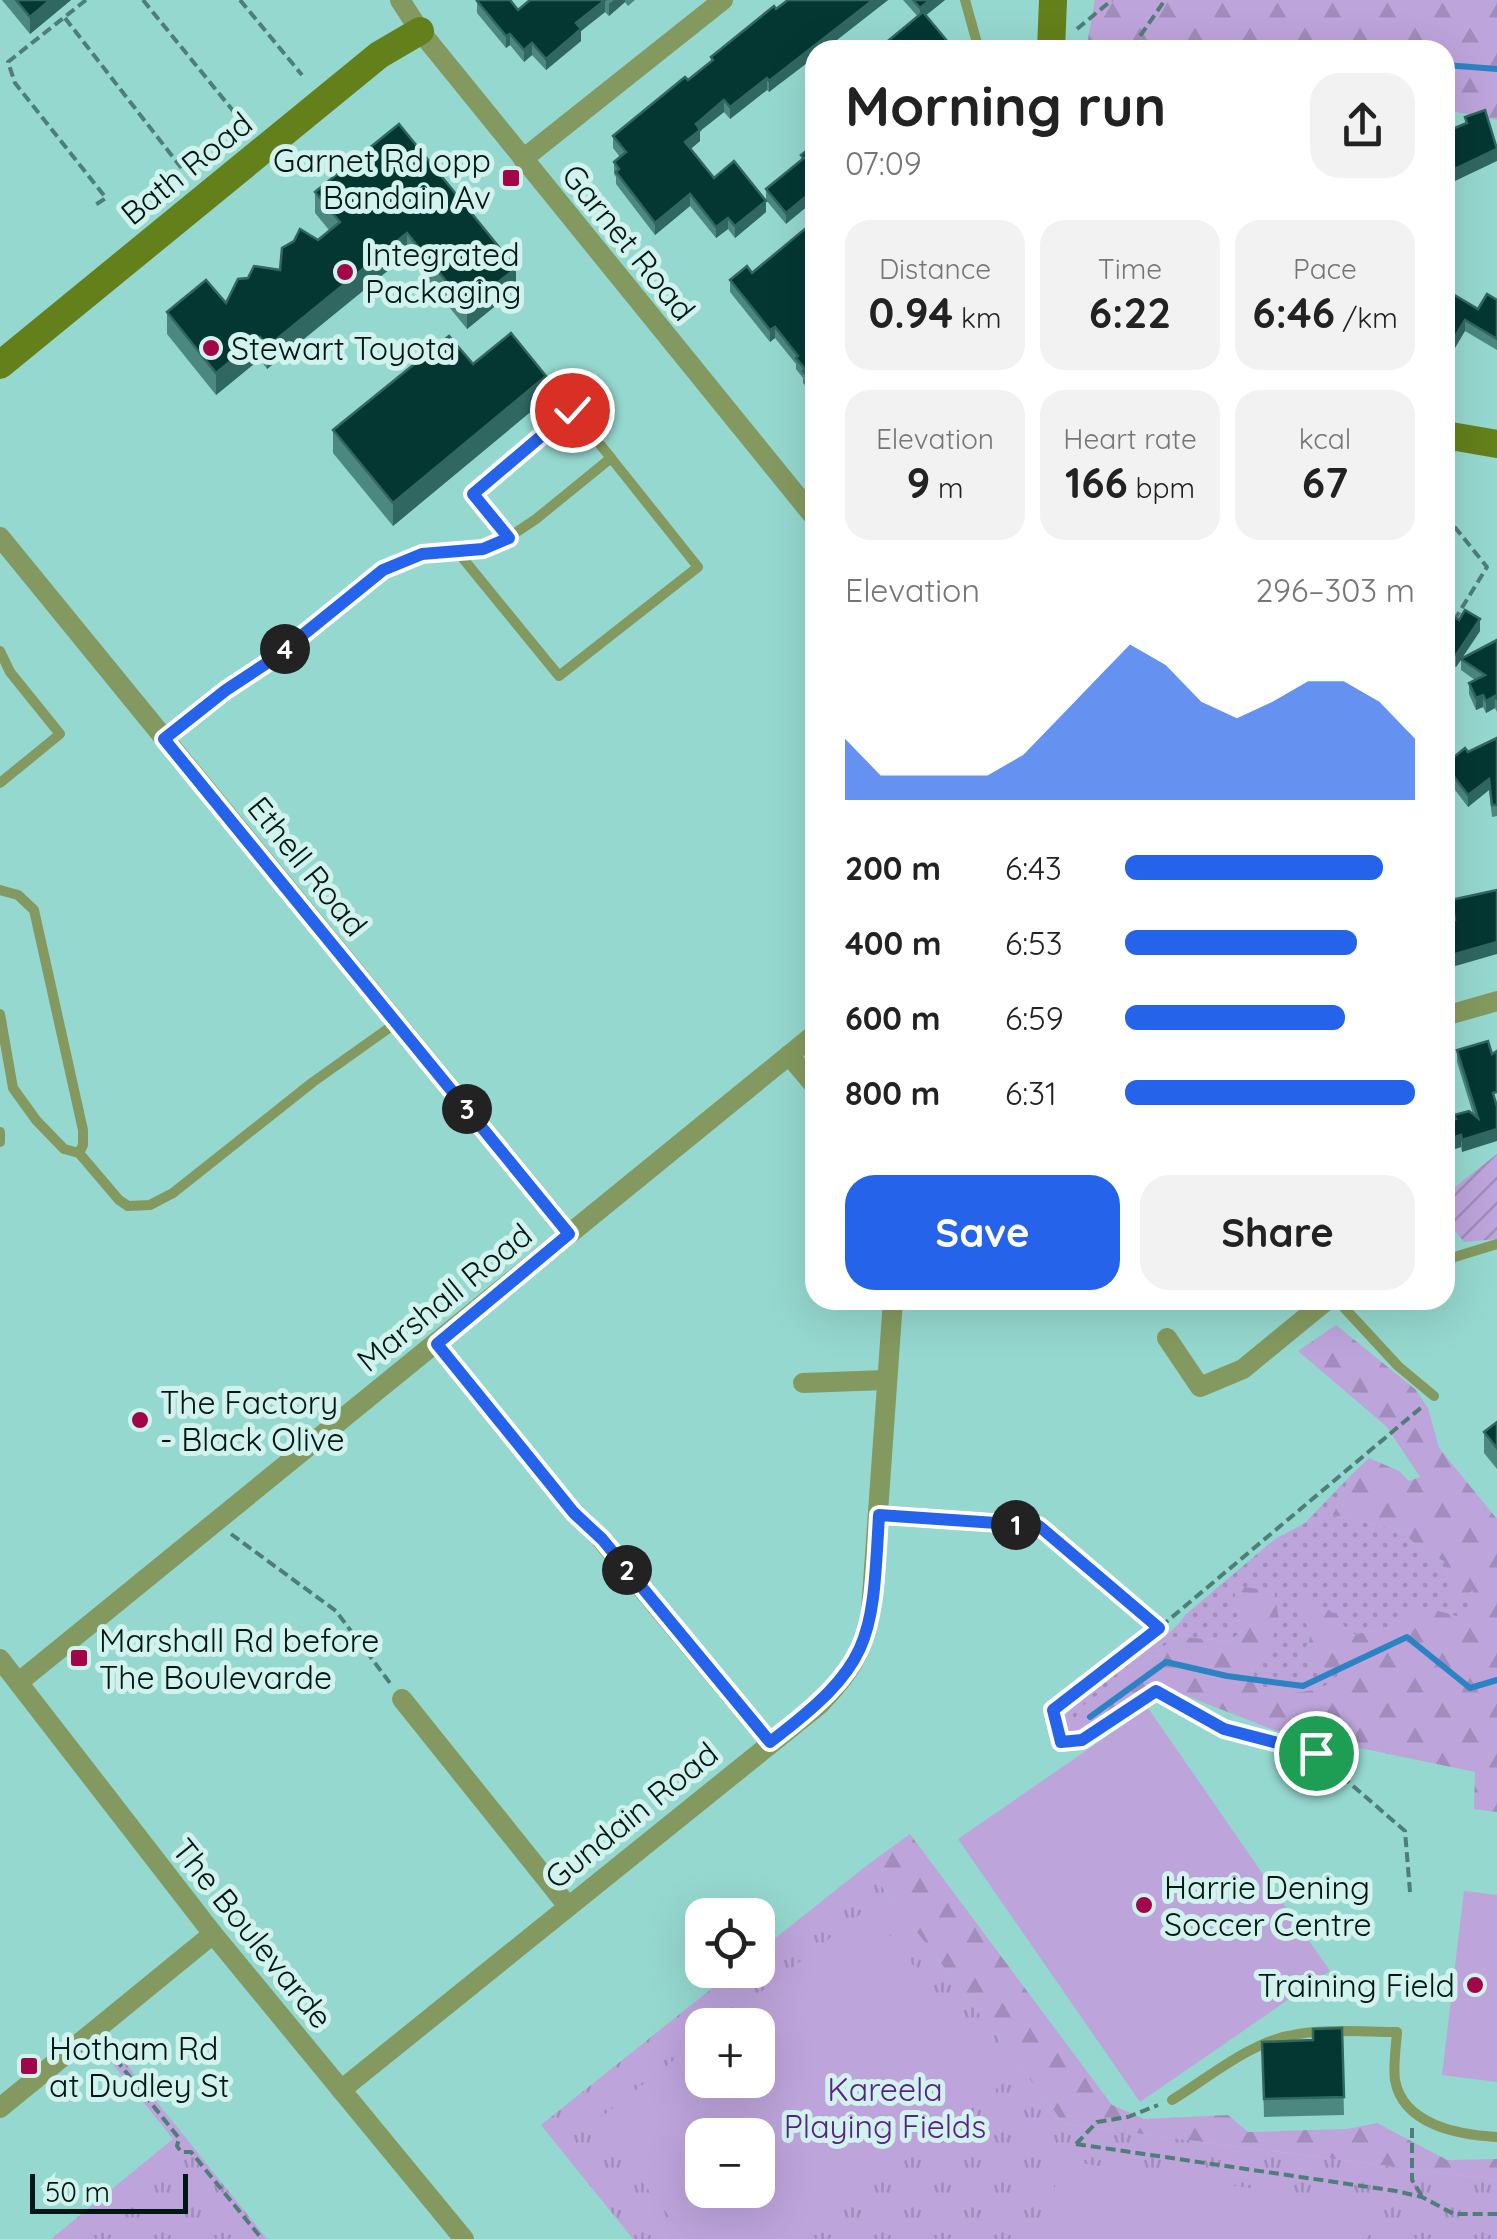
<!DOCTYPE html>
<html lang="en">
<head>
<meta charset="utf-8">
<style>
  body { margin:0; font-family:Quicksand,sans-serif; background:#f2f2f2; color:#222; height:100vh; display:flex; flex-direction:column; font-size:38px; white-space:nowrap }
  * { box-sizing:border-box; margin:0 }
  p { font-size:32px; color:#767676 }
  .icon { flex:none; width:55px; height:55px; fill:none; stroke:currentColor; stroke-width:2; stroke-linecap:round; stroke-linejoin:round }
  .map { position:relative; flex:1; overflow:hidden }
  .drawer { position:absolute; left:805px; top:40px; width:650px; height:1270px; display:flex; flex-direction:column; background:#fff; border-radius:30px; box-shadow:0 10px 40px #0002 }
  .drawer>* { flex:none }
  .fabs { position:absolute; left:685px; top:1898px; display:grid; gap:20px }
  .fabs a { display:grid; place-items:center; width:90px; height:90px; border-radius:20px; background:#fff; box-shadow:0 10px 40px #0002; font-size:50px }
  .scale { position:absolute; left:30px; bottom:25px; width:158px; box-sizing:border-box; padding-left:10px; border:5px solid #001815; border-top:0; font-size:28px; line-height:35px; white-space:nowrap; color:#001815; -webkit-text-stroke:8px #d1f2ed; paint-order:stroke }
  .pin { position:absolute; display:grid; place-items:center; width:85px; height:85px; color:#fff; margin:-42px; border:5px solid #fff; border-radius:50%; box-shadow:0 2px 10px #0007 }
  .km { position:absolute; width:50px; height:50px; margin:-25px; border-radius:50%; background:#222; color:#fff; font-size:28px; line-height:50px; text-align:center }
  .round { display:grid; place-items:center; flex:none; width:105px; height:105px; border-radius:30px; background:#f2f2f2 }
  .overview { display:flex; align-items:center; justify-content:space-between; height:170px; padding:0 40px }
  h1 { font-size:55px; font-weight:700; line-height:75px }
  .metrics { display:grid; grid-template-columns:repeat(3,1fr); gap:15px; height:170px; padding:10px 40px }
  .metrics div { display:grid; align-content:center; border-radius:25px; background:#f2f2f2; text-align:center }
  .metrics b { font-size:42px; font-weight:700 }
  .metrics small { font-size:28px; font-weight:400 }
  .metrics p { font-size:28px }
  .chart { height:280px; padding:20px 40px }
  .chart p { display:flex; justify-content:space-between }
  .chart svg { width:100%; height:180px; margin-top:10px; fill:#2563eb; opacity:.7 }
  .primary-button { display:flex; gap:20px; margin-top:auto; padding:20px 40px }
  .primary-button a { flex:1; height:115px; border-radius:30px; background:#2563eb; color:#fff; font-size:40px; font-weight:700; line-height:115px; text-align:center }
  .primary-button a+a { background:#f2f2f2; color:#222 }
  ul { padding:0 40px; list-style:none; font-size:32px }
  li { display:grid; grid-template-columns:160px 120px 1fr; align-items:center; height:75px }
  li i { height:25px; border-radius:12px; background:#2563eb }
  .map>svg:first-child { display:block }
</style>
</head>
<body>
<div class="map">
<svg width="1497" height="2239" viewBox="0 0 1497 2239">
  <defs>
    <pattern id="grass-dots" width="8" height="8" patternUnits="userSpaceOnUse" patternTransform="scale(2.5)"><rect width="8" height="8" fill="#bda4db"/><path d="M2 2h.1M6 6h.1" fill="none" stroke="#a18cbb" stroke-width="1.8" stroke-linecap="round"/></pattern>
    <pattern id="forest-firs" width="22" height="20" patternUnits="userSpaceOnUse" patternTransform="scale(2.5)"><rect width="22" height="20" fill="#bda4db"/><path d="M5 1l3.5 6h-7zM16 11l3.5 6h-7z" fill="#a18cbb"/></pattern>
    <pattern id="park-tufts" width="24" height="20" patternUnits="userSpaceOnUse" patternTransform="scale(2.5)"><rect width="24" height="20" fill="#bda4db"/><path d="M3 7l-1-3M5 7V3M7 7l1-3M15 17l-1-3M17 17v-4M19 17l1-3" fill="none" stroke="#a18cbb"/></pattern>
    <pattern id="garden-furrows" width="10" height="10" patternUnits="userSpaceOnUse" patternTransform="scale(2.5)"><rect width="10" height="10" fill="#bda4db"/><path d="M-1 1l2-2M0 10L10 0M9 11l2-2" fill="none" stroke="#a18cbb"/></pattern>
  </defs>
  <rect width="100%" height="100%" fill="#95d8cf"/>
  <path fill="url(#grass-dots)" d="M1350 1476 1333 1515 1401 1530 1424 1553 1444 1561 1448 1578 1474 1589 1471 1604 1461 1618 1413 1605 1389 1628 1349 1635 1338 1616 1311 1630 1309 1642 1299 1659 1343 1675C1315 1696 1289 1695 1257 1685L1251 1666 1278 1620 1234 1605 1243 1629 1230 1642 1178 1636 1084 1705 1064 1734 1063 1718C1083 1696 1103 1675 1128 1658 1148 1643 1172 1637 1185 1615L1275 1539 1305 1523Z"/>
  <g fill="url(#forest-firs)">
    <path d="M1095 0H1497V120L1451 111 1445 116V50H1086Z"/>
    <path d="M1336 1325 1415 1389 1428 1408 1439 1448 1497 1519V1812L1474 1809 1475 1772 1274 1730 1156 1684 1087 1732 1064 1734 1084 1705 1178 1636 1230 1642 1243 1629 1234 1605 1236 1586 1274 1591 1279 1620 1265 1659 1251 1667 1257 1685C1289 1695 1316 1696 1342 1675L1299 1659 1309 1642 1311 1630 1295 1611 1310 1598 1338 1616 1350 1635 1389 1628 1413 1604 1460 1617 1471 1604 1473 1590 1460 1600 1446 1601 1448 1578 1444 1561 1424 1553 1401 1530 1333 1515 1350 1476 1369 1458 1399 1471 1409 1481 1420 1477 1387 1427 1298 1351Z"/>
    <path d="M910 1834 1112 2105 1144 2119 1228 2115 1248 2132 1347 2129 1377 2123 1447 2160 1497 2159V2180L1064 2124 866 1866Z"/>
  </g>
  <g fill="url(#park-tufts)" fill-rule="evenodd">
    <path d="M866 1866 1064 2124 1497 2180V2239H633L541 2125 735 1970H758V1952ZM702 2025H758V2080H702ZM702 2135H758V2190H702Z"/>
    <path d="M119 2055 267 2239H51L173 2139 111 2062Z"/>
  </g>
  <path fill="url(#garden-furrows)" d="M1497 1154V1239L1464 1242 1445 1219V1195Z"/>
  <g fill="#bda4db" fill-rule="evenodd">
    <path d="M1148 1708 1330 1971 1140 2102 958 1839Z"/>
    <path d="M1464 1891 1497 1895V2082L1442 2075Z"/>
    <path d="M868 1908 1005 2082 805 2239H687L595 2122 702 2038V2080H758V2025H719ZM758 2135V2190H702V2135Z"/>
    <path d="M1059 2160 1370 2206 1365 2239H1047Z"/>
  </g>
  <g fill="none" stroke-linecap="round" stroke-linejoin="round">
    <g stroke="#2b83c4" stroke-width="6">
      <path d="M1445 65 1497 69"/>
      <path d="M1090 1717 1166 1662 1227 1676 1303 1686 1407 1637 1470 1688 1497 1680"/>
    </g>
    <g stroke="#4f7d77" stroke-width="4" stroke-dasharray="10 5" stroke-linecap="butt">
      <path d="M86 0 8 62 15 83 106 198 92 207"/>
      <path d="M143 0 243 123"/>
      <path d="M240 0 302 75"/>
      <path d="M65 18 183 170"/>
      <path d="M1077 29 1112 0"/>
      <path d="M1136 50 1138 39 1165 0"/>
      <path d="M1445 515 1487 567 1455 619"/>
      <path d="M450 1360 587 1526"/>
      <path d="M231 1534 336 1611 390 1683"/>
      <path d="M1054 1539 1157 1626"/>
      <path d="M1410 1892 1405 1831 1315 1753 1224 1729 1156 1691 1082 1740 1061 1741 1053 1710 1159 1628 1423 1406"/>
      <path d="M106 2047 179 2138 177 2146 181 2152H191L262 2239"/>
      <path d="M1412 2128V2180L1422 2196"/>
      <path d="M1076 2144 1396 2191 1422 2197 1454 2214H1497"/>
      <path d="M1076 2144 1097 2122 1128 2117 1158 2105"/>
    </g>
    <g stroke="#84995f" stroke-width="10">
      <path d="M965 0 979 50"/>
      <path d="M509 538 473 494 572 410 611 458"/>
      <path d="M0 651 10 672 60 734 0 783"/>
      <path d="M165 738 226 690 273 659 383 570 406 559 434 552 497 545 536 519 611 458 698 567 559 676 456 550"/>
      <path d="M0 890 18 895 34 910 83 1130V1145L79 1153"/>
      <path d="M0 1014 13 1088 36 1120 64 1149 79 1153 119 1200 128 1206 150 1205 173 1193 313 1082 396 1023"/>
      <path d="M0 1132V1142"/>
      <path d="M1445 1260 1497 1244"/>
      <path d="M1337 1300 1398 1366 1434 1396"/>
      <path d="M1172 2100C1205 2080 1250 2043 1288 2036 1323 2028 1361 2032 1397 2032 1396 2048 1393 2064 1395 2080 1403 2125 1459 2135 1497 2137"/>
    </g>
    <g stroke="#84995f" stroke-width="20">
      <path d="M400 0 420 31 815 518"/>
      <path d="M523 159 723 0"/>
      <path d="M0 537 569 1234"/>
      <path d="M1445 1016 1497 1001"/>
      <path d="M789 1055 815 1086"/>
      <path d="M1167 1338 1200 1387 1243 1369 1327 1300"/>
      <path d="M803 1383 886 1380"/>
      <path d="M879 1515 1039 1526"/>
      <path d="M601 1539 770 1742"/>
      <path d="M0 1659 213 1934 464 2239"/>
      <path d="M19 1682 815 1034"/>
      <path d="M402 1699 567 1905"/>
      <path d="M341 2090 819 1705C849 1674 863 1653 871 1611L893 1300"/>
      <path d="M0 2108 213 1934"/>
    </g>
    <g stroke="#63801b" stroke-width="28">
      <path d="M1051 50 1053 0"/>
      <path d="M0 365 379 55 420 31"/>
      <path d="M1445 435 1497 444"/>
    </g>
  </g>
  <g fill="#4c8880">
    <path d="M2 0H71L30 34Z"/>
    <path d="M530 0H635L628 6 625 2 609 16 605 12 581 31V41L546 70 532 55 524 62 510 45 506 48 477 13V1L518 10Z"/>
    <path d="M888 0 824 50H815L769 92 767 90 730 119 724 112 700 131V141L690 149 714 178 766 212 735 238 728 229 716 238 690 206 655 235 616 184V177L614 174V162L620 157 613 148V136L711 62V57L776 9Z"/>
    <path d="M903 0H945L926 15 948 50Z"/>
    <path d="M1485 110 1455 181 1445 155V132L1465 124V117Z"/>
    <path d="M399 124 516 289 467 329 407 255 267 369 260 359 216 395 167 334V312L226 303 248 278 280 270 318 240 329 230 315 213V192Z"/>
    <path d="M815 144 786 224 766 200V189L801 160V155Z"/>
    <path d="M815 225V397L803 383V378L796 369V364L775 338 770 342 730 292V280L752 273Z"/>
    <path d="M1497 300V350L1465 331 1445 304 1478 309Z"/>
    <path d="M473 364 546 399 393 526 333 453V430Z"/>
    <path d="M1445 611 1480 631 1462 658 1497 640V712L1495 708 1486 713 1483 707 1476 710 1469 694V683L1475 680 1461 670V660L1456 667 1445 660Z"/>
    <path d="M1497 738V816L1492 817 1489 790 1468 807 1455 790 1445 798 1468 752Z"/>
    <path d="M1457 1050 1496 1104 1462 1152 1461 1147 1452 1150 1446 1133V1122L1454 1119V1115L1473 1114 1457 1062Z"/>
    <path d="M1497 1422V1469L1484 1453V1432Z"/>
    <path d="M1342 2028 1344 2115 1264 2117 1262 2042 1313 2040Z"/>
  </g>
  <g fill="#306761">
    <path d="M50 0H71L30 34V17Z"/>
    <path d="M605 0V12L581 31V41L546 70V59L576 23Z"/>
    <path d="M614 0H625V2L609 16V4Z"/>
    <path d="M873 0H888L824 50H815V57L769 92V81Z"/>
    <path d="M930 0H945L920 20V8Z"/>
    <path d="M510 34V45L506 48V36Z"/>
    <path d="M532 43V55L524 62V50Z"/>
    <path d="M767 78V90L730 119V107Z"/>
    <path d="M724 100V112L700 131V141L685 154V142L696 124Z"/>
    <path d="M1497 149V161L1455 181V169Z"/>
    <path d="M815 189V200L786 224V213Z"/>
    <path d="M690 194V206L655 235V223Z"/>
    <path d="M766 201V212L735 238V226Z"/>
    <path d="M728 218V229L716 238V227Z"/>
    <path d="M407 233V255L267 369V347Z"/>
    <path d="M516 268V289L467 329V307Z"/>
    <path d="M1465 320V331L1445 365V353Z"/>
    <path d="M775 327V338L770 342V330Z"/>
    <path d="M260 337V359L216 395V373Z"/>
    <path d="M546 376V399L393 526V503Z"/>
    <path d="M1480 619V631L1456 667V655Z"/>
    <path d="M1483 695V707L1476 710V698Z"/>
    <path d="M1495 696V708L1486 713V701Z"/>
    <path d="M1455 778V790L1445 798V786Z"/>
    <path d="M1489 779V790L1468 807V795Z"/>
    <path d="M1497 942V954L1445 969V957Z"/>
    <path d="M1497 1129V1141L1462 1152V1140Z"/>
    <path d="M1461 1135V1147L1452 1150V1138Z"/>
  </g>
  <g fill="#043732" stroke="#306761" stroke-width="2.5">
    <path d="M16 0H50L30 17Z"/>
    <path d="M479 0H510L518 10 530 0H605L576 23 581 29 546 59 532 43 524 50 510 34 506 36 477 1Z"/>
    <path d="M788 0H873L769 81 767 78 730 107 724 100 696 124 700 130 685 142 714 178 734 161 766 201 735 226 728 218 716 227 690 194 655 223 616 172 619 169 614 162 626 152 613 136 685 77 688 80 713 60 711 57 774 6 776 9Z"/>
    <path d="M913 0H930L920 8Z"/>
    <path d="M923 12 948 42 941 48 943 50H877Z"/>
    <path d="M1485 110 1497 149 1455 169 1445 144V132L1467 123 1465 117Z"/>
    <path d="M399 124 516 268 467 307 407 233 267 347 260 337 216 373 167 312 206 280 226 303 238 279 248 278 254 266 280 270 282 248 294 241 300 229 318 240 340 222 315 192Z"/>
    <path d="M815 144V189L786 213 766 189 804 158 801 155Z"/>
    <path d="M815 225V260L812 263 815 267V385L803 371 805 369 796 358 798 356 775 327 770 330 730 280 747 266 752 273 806 228Z"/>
    <path d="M1451 293 1478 309 1487 294 1497 300V339L1465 320 1445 353V304Z"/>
    <path d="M511 333 546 376 393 503 333 430 449 336 473 364Z"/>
    <path d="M1465 610 1480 619 1456 655 1445 648V611L1459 620Z"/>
    <path d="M1497 640V700L1495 696 1486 701 1483 695 1476 698 1469 683 1485 675 1461 659Z"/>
    <path d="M1497 738V805H1492L1489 779 1468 795 1455 778 1445 786V764L1465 748 1468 752Z"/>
    <path d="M1497 890V942L1445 957V923L1455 920 1451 900Z"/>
    <path d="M1488 1041 1492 1054 1497 1051V1092L1493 1093 1497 1107V1129L1462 1140 1461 1135 1452 1138 1446 1122 1456 1119 1454 1115 1469 1111 1478 1118 1457 1050Z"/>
    <path d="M1497 1422V1448L1484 1432Z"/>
    <path d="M1342 2028 1344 2097 1264 2099 1262 2042 1313 2040V2029Z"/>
  </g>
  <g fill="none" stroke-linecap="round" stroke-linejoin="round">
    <defs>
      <path id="route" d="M572 410 473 494 509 538 483 549 422 554 383 570 273 659 226 690 164 739 569 1234 437 1344 574 1513 602 1539 770 1742C874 1663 872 1641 879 1515L1039 1526 1159 1628 1053 1710 1061 1742 1082 1740 1156 1691 1224 1729 1316 1753"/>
    </defs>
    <use href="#route" stroke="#fff" stroke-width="20"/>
    <use href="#route" stroke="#2563eb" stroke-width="12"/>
  </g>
  <g fill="#a00649" stroke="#d1f2ed" stroke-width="4">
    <rect x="501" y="168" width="20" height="20" rx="5"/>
    <circle cx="345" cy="272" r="10"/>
    <circle cx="211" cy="348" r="10"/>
    <circle cx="140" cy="1420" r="10"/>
    <rect x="69" y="1648" width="20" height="20" rx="5"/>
    <circle cx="1144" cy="1905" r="10"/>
    <circle cx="1475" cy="1985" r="10"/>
    <rect x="19" y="2056" width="20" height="20" rx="5"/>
  </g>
  <g text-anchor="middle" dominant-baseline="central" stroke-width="10" stroke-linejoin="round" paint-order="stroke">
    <g font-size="32" fill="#001815" stroke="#d1f2ed" text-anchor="start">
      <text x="491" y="160" text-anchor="end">Garnet Rd opp<tspan x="491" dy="37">Bandain Av</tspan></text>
      <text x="365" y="254">Integrated<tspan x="365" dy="37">Packaging</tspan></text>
      <text x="231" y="348">Stewart Toyota</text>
      <text x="160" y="1402">The Factory<tspan x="160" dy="37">- Black Olive</tspan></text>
      <text x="99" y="1640">Marshall Rd before<tspan x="99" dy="37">The Boulevarde</tspan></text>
      <text x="1164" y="1887">Harrie Dening<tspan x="1164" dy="37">Soccer Centre</tspan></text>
      <text x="1455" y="1985" text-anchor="end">Training Field</text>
      <text x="49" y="2048">Hotham Rd<tspan x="49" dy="37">at Dudley St</tspan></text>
    </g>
    <g font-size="32" fill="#001815" stroke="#d1f2ed">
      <text transform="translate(186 168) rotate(-39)">Bath Road</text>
      <text transform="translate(629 242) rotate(51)">Garnet Road</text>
      <text transform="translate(308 866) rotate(51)">Ethell Road</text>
      <text transform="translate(444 1297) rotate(-39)">Marshall Road</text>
      <text transform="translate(631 1815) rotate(-39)">Gundain Road</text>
      <text transform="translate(253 1933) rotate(51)">The Boulevarde</text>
    </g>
    <g font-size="32" fill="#592286" stroke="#d1f2ed">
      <text x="885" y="2089">Kareela<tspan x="885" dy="37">Playing Fields</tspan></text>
    </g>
  </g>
</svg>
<div class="fabs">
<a><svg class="icon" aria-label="locate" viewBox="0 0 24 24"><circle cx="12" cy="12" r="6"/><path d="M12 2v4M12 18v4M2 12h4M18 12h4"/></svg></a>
<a>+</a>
<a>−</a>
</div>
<div class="scale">50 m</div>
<div class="pin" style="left:1316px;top:1753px;background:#1e9e55"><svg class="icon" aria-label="arrive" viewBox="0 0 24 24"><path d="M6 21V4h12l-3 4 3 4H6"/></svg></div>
<div class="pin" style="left:572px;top:410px;background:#d93025"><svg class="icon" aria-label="check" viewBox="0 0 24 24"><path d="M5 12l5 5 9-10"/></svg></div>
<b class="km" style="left:1016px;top:1525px">1</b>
<b class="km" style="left:627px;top:1570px">2</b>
<b class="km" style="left:467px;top:1109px">3</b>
<b class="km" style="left:285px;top:649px">4</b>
<section class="drawer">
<div class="overview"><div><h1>Morning run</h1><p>07:09</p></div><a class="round"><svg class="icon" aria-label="share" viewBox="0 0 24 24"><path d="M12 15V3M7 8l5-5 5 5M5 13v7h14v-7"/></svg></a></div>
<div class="metrics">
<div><p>Distance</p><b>0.94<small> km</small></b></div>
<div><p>Time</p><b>6:22</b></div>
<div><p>Pace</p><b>6:46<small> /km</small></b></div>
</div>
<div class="metrics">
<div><p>Elevation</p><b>9<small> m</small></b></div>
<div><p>Heart rate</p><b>166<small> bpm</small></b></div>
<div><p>kcal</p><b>67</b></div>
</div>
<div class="chart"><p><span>Elevation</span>296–303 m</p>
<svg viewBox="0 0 160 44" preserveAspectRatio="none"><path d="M0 44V29L10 38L20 38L30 38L40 38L50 33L60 24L70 15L80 6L90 11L100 20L110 24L120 20L130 15L140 15L150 20L160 29V44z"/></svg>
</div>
<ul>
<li><b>200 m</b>6:43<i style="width:89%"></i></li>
<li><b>400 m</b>6:53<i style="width:80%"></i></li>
<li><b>600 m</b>6:59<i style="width:76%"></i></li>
<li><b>800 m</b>6:31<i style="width:100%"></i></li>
</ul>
<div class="primary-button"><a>Save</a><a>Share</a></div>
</section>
</div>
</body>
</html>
